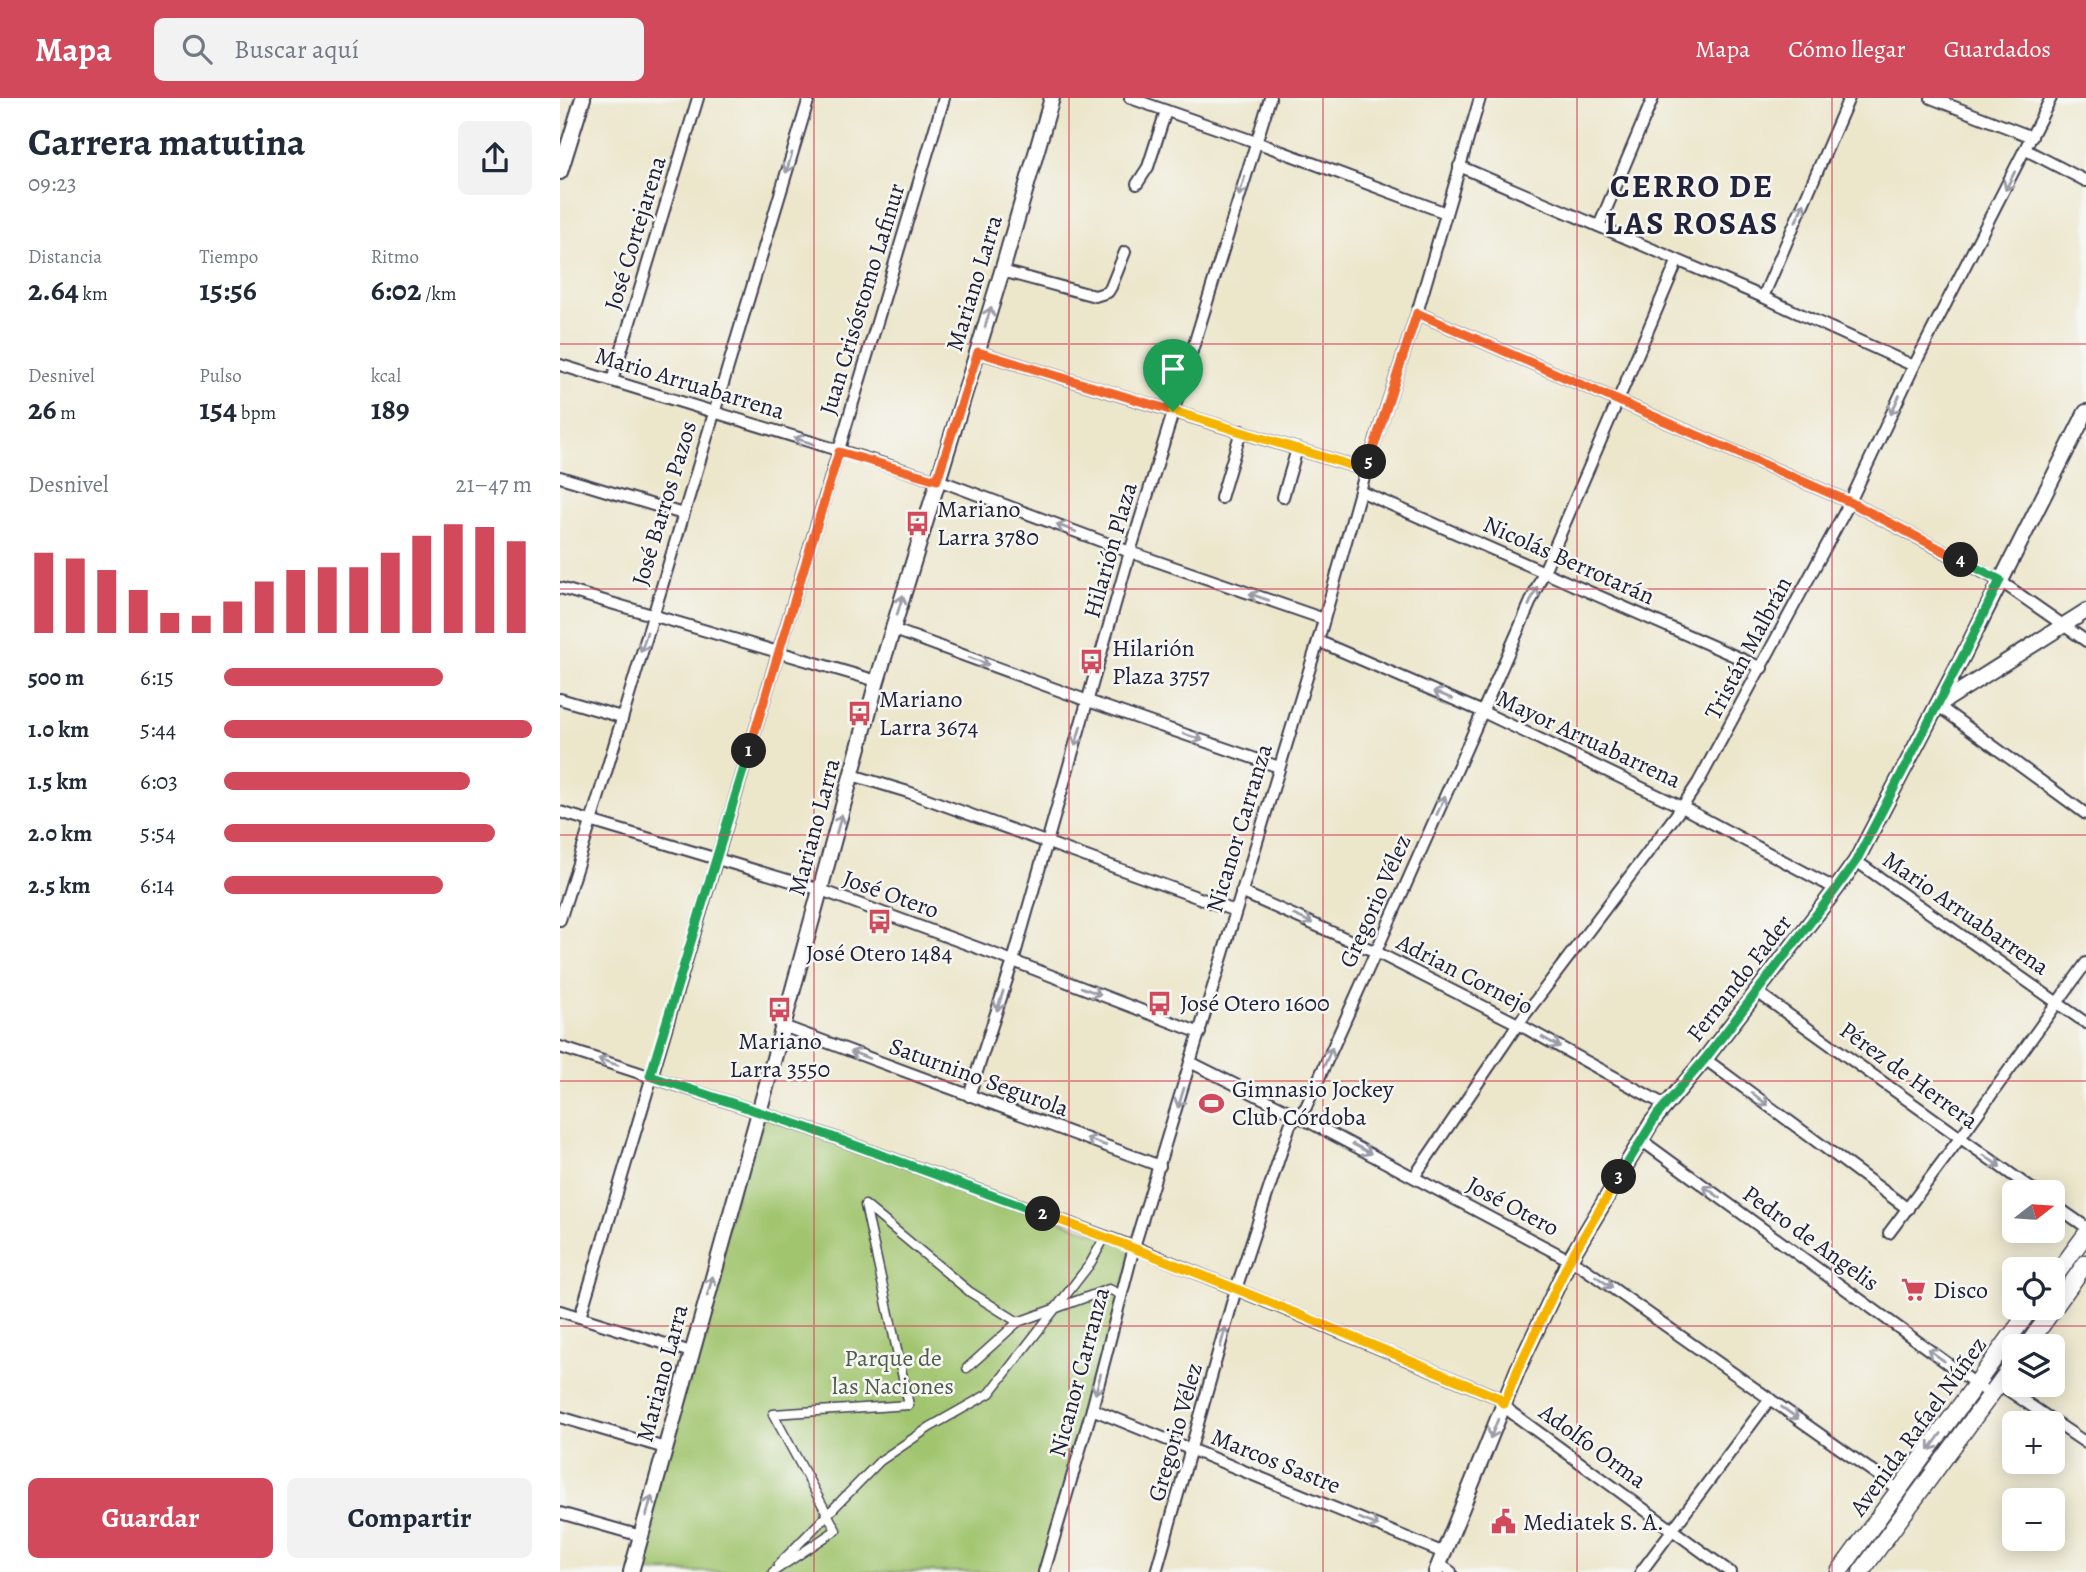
<!DOCTYPE html>
<html lang="es">
<head>
<meta charset="utf-8">
<style>
  body { margin:0; font-family:Alegreya,serif; background:#f2f2f3; color:#1f2937; height:100vh; display:flex; flex-direction:column; font-size:26px; white-space:nowrap }
  * { box-sizing:border-box; margin:0 }
  p { font-size:23px; color:#747a83 }
  .icon { flex:none; width:38px; height:38px; fill:none; stroke:currentColor; stroke-width:2; stroke-linecap:round; stroke-linejoin:round }
  .map { position:relative; flex:1; overflow:hidden }
  .panel { display:flex; flex-direction:column; background:#fff; width:560px }
  .panel>* { flex:none }
  .needle { width:46px; rotate:73deg }
  .buttons { position:absolute; left:1442px; top:1082px; display:grid; gap:14px }
  .buttons a { display:grid; place-items:center; width:63px; height:63px; border-radius:10px; background:#fff; box-shadow:0 4px 18px #0003; font-size:35px }
  .pin { position:absolute; display:grid; place-items:center; width:60px; height:60px; color:#fff; margin:-72px -30px; border-radius:50% 50% 50% 0; rotate:-45deg; box-shadow:0 0 7px #0007 }
  .pin .icon { rotate:45deg }
  .km { position:absolute; width:35px; height:35px; margin:-18px; border-radius:50%; background:#222; color:#fff; font-size:19px; line-height:35px; text-align:center }
  .round { display:grid; place-items:center; flex:none; width:74px; height:74px; border-radius:10px; background:#f2f2f3 }
  .overview { display:flex; align-items:center; justify-content:space-between; height:119px; padding:0 28px }
  h1 { font-size:38px; font-weight:600; line-height:52px }
  .metrics { display:grid; grid-template-columns:repeat(3,1fr); gap:10px; height:119px; padding:7px 28px }
  .metrics div { display:grid; align-content:center }
  .metrics b { font-size:30px; font-weight:600 }
  .metrics small { font-size:19px; font-weight:400 }
  .metrics p { font-size:19px }
  .chart { height:196px; padding:14px 28px }
  .chart p { display:flex; justify-content:space-between }
  .chart svg { width:100%; height:126px; margin-top:7px; stroke:#d1495b; stroke-width:6 }
  .primary-button { display:flex; gap:14px; margin-top:auto; padding:14px 28px }
  .primary-button a { flex:1; height:80px; border-radius:10px; background:#d1495b; color:#fff; font-size:28px; font-weight:600; line-height:80px; text-align:center }
  .primary-button a+a { background:#f2f2f3; color:#1f2937 }
  ul { padding:0 28px; list-style:none; font-size:23px }
  li { display:grid; grid-template-columns:112px 84px 1fr; align-items:center; height:52px }
  li i { height:18px; border-radius:9px; background:#d1495b }
  header { display:flex; align-items:center; gap:42px; box-sizing:border-box; height:98px; padding:0 35px; background:#d1495b; color:#fff }
  header strong { font-size:33px }
  nav { display:flex; gap:38px; margin-inline-start:auto; font-size:24px }
  .search { width:490px; height:63px; background:#f2f2f3; display:flex; align-items:center; gap:18px; box-sizing:border-box; padding:0 24px; border-radius:10px; color:#747a83; font-size:26px }
  main { display:flex; flex:1; min-height:0 }
  .map>svg:first-child { display:block }
</style>
</head>
<body>
<header>
<strong>Mapa</strong>
<div class="search"><svg class="icon" aria-label="search" viewBox="0 0 24 24"><circle cx="10" cy="10" r="6"/><path d="M15 15l6 6"/></svg>Buscar aquí</div>
<nav><a>Mapa</a><a>Cómo llegar</a><a>Guardados</a></nav>
</header>
<main>
<section class="panel">
<div class="overview"><div><h1>Carrera matutina</h1><p>09:23</p></div><a class="round"><svg class="icon" aria-label="share" viewBox="0 0 24 24"><path d="M12 15V3M7 8l5-5 5 5M5 13v7h14v-7"/></svg></a></div>
<div class="metrics">
<div><p>Distancia</p><b>2.64<small> km</small></b></div>
<div><p>Tiempo</p><b>15:56</b></div>
<div><p>Ritmo</p><b>6:02<small> /km</small></b></div>
</div>
<div class="metrics">
<div><p>Desnivel</p><b>26<small> m</small></b></div>
<div><p>Pulso</p><b>154<small> bpm</small></b></div>
<div><p>kcal</p><b>189</b></div>
</div>
<div class="chart"><p><span>Desnivel</span>21–47 m</p>
<svg viewBox="0 0 160 44" preserveAspectRatio="none"><path d="M5 44V16M15 44V18M25 44V22M35 44V29M45 44V37M55 44V38M65 44V33M75 44V26M85 44V22M95 44V21M105 44V21M115 44V16M125 44V10M135 44V6M145 44V7M155 44V12"/></svg>
</div>
<ul>
<li><b>500 m</b>6:15<i style="width:71%"></i></li>
<li><b>1.0 km</b>5:44<i style="width:100%"></i></li>
<li><b>1.5 km</b>6:03<i style="width:80%"></i></li>
<li><b>2.0 km</b>5:54<i style="width:88%"></i></li>
<li><b>2.5 km</b>6:14<i style="width:71%"></i></li>
</ul>
<div class="primary-button"><a>Guardar</a><a>Compartir</a></div>
</section>
<div class="map">
<svg width="1526" height="1474" viewBox="0 0 1526 1474">
  <rect width="100%" height="100%" fill="#f6f6f2"/>
  <filter id="ink" filterUnits="userSpaceOnUse"><feTurbulence type="fractalNoise" baseFrequency=".0143" numOctaves="2"/><feDisplacementMap in="SourceGraphic" scale="14" xChannelSelector="R" yChannelSelector="G"/><feConvolveMatrix kernelMatrix="1 2 1 2 8 2 1 2 1" color-interpolation-filters="sRGB"/></filter>
  <filter id="wash" filterUnits="userSpaceOnUse"><feTurbulence type="fractalNoise" baseFrequency=".00686" numOctaves="4" result="noise"/><feDisplacementMap in="SourceGraphic" scale="28" xChannelSelector="R" yChannelSelector="G"/><feGaussianBlur stdDeviation="1.57" result="paint"/><feColorMatrix in="noise" values="0 0 0 0 0 0 0 0 0 0 0 0 0 0 0 0 0 1.4 0 .05"/><feComposite in="paint" operator="in"/></filter>
  <g filter="url(#wash)">
    <rect width="100%" height="100%" fill="#ece6cb"/>
    <path fill="#a1c56e" stroke="#627454" stroke-width="2" d="M198 1015 574 1149 484 1474H71Z"/>
  </g>
  <g filter="url(#ink)">
    <g fill="none" stroke-linecap="round" stroke-linejoin="round">
      <defs>
        <g id="pedestrian">
          <path d="M407 1270 458 1224 549 1191 562 1197"/>
          <path d="M218 1467 320 1363 370 1329 430 1295 530 1166 545 1139"/>
          <path d="M213 1474 276 1432 213 1316 349 1307 305 1107 410 1194 458 1224"/>
        </g>
        <g id="minor">
          <path d="M570 0 696 44 886 115"/>
          <path d="M1371 0 1472 39"/>
          <path d="M1466 52 1526 83"/>
          <path d="M899 68 1203 199 1354 268"/>
          <path d="M577 86 588 69 606 13"/>
          <path d="M1039 128 1093 0"/>
          <path d="M442 173 535 198 548 194 551 189 565 154"/>
          <path d="M1203 199 1289 0"/>
          <path d="M857 215 1290 404 1440 483 1526 543"/>
          <path d="M418 254 806 372"/>
          <path d="M0 267 389 386 570 454 764 521"/>
          <path d="M52 283 138 0"/>
          <path d="M0 379 123 416"/>
          <path d="M800 393 1202 570"/>
          <path d="M723 399 737 351"/>
          <path d="M661 400 681 333"/>
          <path d="M0 490 317 583"/>
          <path d="M332 531 528 603 719 669"/>
          <path d="M758 543 923 614 1122 709 1276 791"/>
          <path d="M0 601 61 619"/>
          <path d="M1377 607 1526 716"/>
          <path d="M292 677 348 694 675 813"/>
          <path d="M0 714 261 792 453 863 640 935"/>
          <path d="M1296 763 1526 925"/>
          <path d="M681 794 816 854 958 926 1105 1007"/>
          <path d="M0 822 31 724 249 0"/>
          <path d="M1197 894 1476 1094"/>
          <path d="M223 928 600 1068"/>
          <path d="M0 949 248 1030 574 1149 937 1299 952 1315 1170 1474"/>
          <path d="M1145 961 1348 1111"/>
          <path d="M632 965 738 1018 1021 1168 1339 1392"/>
          <path d="M409 998 453 863 570 454 710 0"/>
          <path d="M1081 1042 1431 1297"/>
          <path d="M854 1079 958 926 1122 709 1138 685 1290 404 1354 268 1491 0"/>
          <path d="M1493 1106 1526 1129"/>
          <path d="M1329 1135 1400 1040 1526 865"/>
          <path d="M0 1213 131 1254"/>
          <path d="M20 1219 384 0"/>
          <path d="M1439 1286 1526 1345"/>
          <path d="M532 1311 884 1455"/>
          <path d="M0 1319 105 1350"/>
          <path d="M0 1415 81 1438"/>
          <path d="M879 1466 891 1474"/>
          <path d="M484 1474 532 1311 574 1149 758 543 806 372 857 215 920 0"/>
          <path d="M596 1474 676 1191 730 1027 746 1009C873 728 997 447 1117 164"/>
          <path d="M1081 1474 1210 1301"/>
        </g>
        <g id="secondary">
          <path d="M0 74 23 0"/>
          <path d="M1378 607 1526 513"/>
          <path d="M71 1474 223 928 317 583 442 173 492 0"/>
          <path d="M876 1474 958 1271 1010 1161 1092 1024 1145 961 1276 791 1296 763 1405 554 1526 314"/>
        </g>
        <g id="primary">
          <path d="M1493 1181 1526 1136"/>
          <path d="M1467 1248 1526 1165"/>
          <path d="M1279 1474 1472 1209"/>
          <path d="M1301 1474 1454 1265"/>
        </g>
      </defs>
      <use href="#pedestrian" stroke="#403f51" stroke-width="11"/>
      <use href="#minor" stroke="#403f51" stroke-width="14"/>
      <use href="#secondary" stroke="#403f51" stroke-width="18"/>
      <use href="#primary" stroke="#403f51" stroke-width="19"/>
      <use href="#pedestrian" stroke="#fff" stroke-width="8"/>
      <use href="#minor" stroke="#fff" stroke-width="10"/>
      <use href="#secondary" stroke="#fff" stroke-width="14"/>
      <use href="#primary" stroke="#fff" stroke-width="16"/>
    </g>
    <defs><path id="oneway-shaft" d="M-6 0H5M1.5-3L5.5 0L1.5 3" fill="none" stroke-width="1.6" stroke-linecap="round" stroke-linejoin="round" transform="scale(1.75)"/></defs>
    <g stroke="#9c9ca7">
      <use href="#oneway-shaft" transform="translate(229 65) rotate(107)"/>
      <use href="#oneway-shaft" transform="translate(1450 83) rotate(117)"/>
      <use href="#oneway-shaft" transform="translate(682 88) rotate(107)"/>
      <use href="#oneway-shaft" transform="translate(1240 114) rotate(-67)"/>
      <use href="#oneway-shaft" transform="translate(428 219) rotate(-73)"/>
      <use href="#oneway-shaft" transform="translate(1335 307) rotate(115)"/>
      <use href="#oneway-shaft" transform="translate(244 343) rotate(-163)"/>
      <use href="#oneway-shaft" transform="translate(506 430) rotate(-159)"/>
      <use href="#oneway-shaft" transform="translate(973 498) rotate(-66)"/>
      <use href="#oneway-shaft" transform="translate(699 499) rotate(-161)"/>
      <use href="#oneway-shaft" transform="translate(340 507) rotate(-73)"/>
      <use href="#oneway-shaft" transform="translate(84 544) rotate(107)"/>
      <use href="#oneway-shaft" transform="translate(419 563) rotate(20)"/>
      <use href="#oneway-shaft" transform="translate(883 597) rotate(-157)"/>
      <use href="#oneway-shaft" transform="translate(518 638) rotate(106)"/>
      <use href="#oneway-shaft" transform="translate(633 639) rotate(19)"/>
      <use href="#oneway-shaft" transform="translate(881 707) rotate(-66)"/>
      <use href="#oneway-shaft" transform="translate(279 726) rotate(-75)"/>
      <use href="#oneway-shaft" transform="translate(743 821) rotate(24)"/>
      <use href="#oneway-shaft" transform="translate(531 893) rotate(21)"/>
      <use href="#oneway-shaft" transform="translate(440 903) rotate(108)"/>
      <use href="#oneway-shaft" transform="translate(991 944) rotate(29)"/>
      <use href="#oneway-shaft" transform="translate(300 957) rotate(-160)"/>
      <use href="#oneway-shaft" transform="translate(768 959) rotate(-66)"/>
      <use href="#oneway-shaft" transform="translate(48 964) rotate(-162)"/>
      <use href="#oneway-shaft" transform="translate(621 1000) rotate(107)"/>
      <use href="#oneway-shaft" transform="translate(1200 1001) rotate(37)"/>
      <use href="#oneway-shaft" transform="translate(536 1044) rotate(-160)"/>
      <use href="#oneway-shaft" transform="translate(802 1051) rotate(28)"/>
      <use href="#oneway-shaft" transform="translate(1432 1063) rotate(35)"/>
      <use href="#oneway-shaft" transform="translate(1152 1094) rotate(-144)"/>
      <use href="#oneway-shaft" transform="translate(1044 1184) rotate(35)"/>
      <use href="#oneway-shaft" transform="translate(150 1188) rotate(-74)"/>
      <use href="#oneway-shaft" transform="translate(663 1239) rotate(-75)"/>
      <use href="#oneway-shaft" transform="translate(1376 1257) rotate(-144)"/>
      <use href="#oneway-shaft" transform="translate(538 1286) rotate(105)"/>
      <use href="#oneway-shaft" transform="translate(1230 1315) rotate(35)"/>
      <use href="#oneway-shaft" transform="translate(934 1331) rotate(112)"/>
      <use href="#oneway-shaft" transform="translate(1375 1344) rotate(126)"/>
      <use href="#oneway-shaft" transform="translate(89 1408) rotate(-75)"/>
      <use href="#oneway-shaft" transform="translate(809 1424) rotate(22)"/>
    </g>
  </g>
  <g fill="none" stroke-linecap="round" stroke-linejoin="round" filter="url(#ink)">
    <defs>
      <path id="split-1" d="M189 653 279 354 377 382 418 254 613 313"/>
      <path id="split-2" d="M189 653 90 978 248 1030 483 1116"/>
      <path id="split-3" d="M483 1116C636 1172 786 1236 937 1299L944 1306 958 1271 1010 1161 1059 1079"/>
      <path id="split-4" d="M1059 1079 1097 1017 1145 961 1276 791 1296 763 1405 554 1440 482 1401 462"/>
      <path id="split-5" d="M809 364 857 215 1290 404 1401 462"/>
      <path id="split-6" d="M613 313 806 372 809 364"/>
    </defs>
    <use href="#split-1" stroke="#fff" stroke-width="14"/>
    <use href="#split-2" stroke="#fff" stroke-width="14"/>
    <use href="#split-3" stroke="#fff" stroke-width="14"/>
    <use href="#split-4" stroke="#fff" stroke-width="14"/>
    <use href="#split-5" stroke="#fff" stroke-width="14"/>
    <use href="#split-6" stroke="#fff" stroke-width="14"/>
    <use href="#split-1" stroke="#f0652b" stroke-width="9"/>
    <use href="#split-2" stroke="#22a559" stroke-width="9"/>
    <use href="#split-3" stroke="#f5b400" stroke-width="9"/>
    <use href="#split-4" stroke="#22a559" stroke-width="9"/>
    <use href="#split-5" stroke="#f0652b" stroke-width="9"/>
    <use href="#split-6" stroke="#f5b400" stroke-width="9"/>
  </g>
  <path fill="none" stroke="#d1495b" stroke-width="2" stroke-opacity="0.55" d="M254 0V1474M509 0V1474M763 0V1474M1017 0V1474M1272 0V1474M0 246H1526M0 491H1526M0 737H1526M0 983H1526M0 1228H1526"/>
  <defs>
    <symbol id="bus-bare" viewBox="-9 -9 18 18"><path d="M-5-6H5V4H4V6H2V4H-2V6H-4V4H-5ZM-3.5-4V0h7V-4ZM-3.5 1.2v1.5H-2V1.2ZM2 1.2v1.5H3.5V1.2Z" fill="#d1495b" stroke="#f6f6f2" stroke-width="2.5" paint-order="stroke"/></symbol>
    <symbol id="stadium-bare" viewBox="-9 -9 18 18"><path d="M0-5a6.5 5 0 1 0 0 10a6.5 5 0 1 0 0-10ZM-3.5-1.8h7v3.6h-7Z" fill="#d1495b" stroke="#f6f6f2" stroke-width="2.5" paint-order="stroke"/></symbol>
    <symbol id="supermarket-bare" viewBox="-9 -9 18 18"><path d="M-6-5.5h2.5l.6 2H6L4.5 2H-2.5L-4.4-4H-6ZM-1.5 3.2a1.3 1.3 0 1 0 .1 0ZM3 3.2a1.3 1.3 0 1 0 .1 0Z" fill="#d1495b" stroke="#f6f6f2" stroke-width="2.5" paint-order="stroke"/></symbol>
    <symbol id="civic-bare" viewBox="-9 -9 18 18"><path d="M-.6-6.5H3V-4.5H.6V-3L4-1V1h2V6H-6V1h2V-1L-.6-3ZM-1.2 2.5V6h2.4V2.5Z" fill="#d1495b" stroke="#f6f6f2" stroke-width="2.5" paint-order="stroke"/></symbol>
  </defs>
  <g fill-rule="evenodd">
    <use href="#bus-bare" x="340" y="408" width="35" height="35"/>
    <use href="#bus-bare" x="514" y="546" width="35" height="35"/>
    <use href="#bus-bare" x="282" y="598" width="35" height="35"/>
    <use href="#bus-bare" x="302" y="806" width="35" height="35"/>
    <use href="#bus-bare" x="582" y="888" width="35" height="35"/>
    <use href="#bus-bare" x="202" y="894" width="35" height="35"/>
    <use href="#stadium-bare" x="634" y="988" width="35" height="35"/>
    <use href="#supermarket-bare" x="1336" y="1174" width="35" height="35"/>
    <use href="#civic-bare" x="926" y="1406" width="35" height="35"/>
  </g>
  <g text-anchor="middle" dominant-baseline="central" stroke-width="5" stroke-linejoin="round" paint-order="stroke">
    <g font-size="24" fill="#22223b" stroke="#f6f6f2">
      <text transform="translate(75 135) rotate(-73)">José Cortejarena</text>
      <text transform="translate(414 185) rotate(-73)">Mariano Larra</text>
      <text transform="translate(302 201) rotate(-73)">Juan Crisóstomo Lafinur</text>
      <text transform="translate(130 285) rotate(17)">Mario Arruabarrena</text>
      <text transform="translate(104 405) rotate(-73)">José Barros Pazos</text>
      <text transform="translate(550 452) rotate(-74)">Hilarión Plaza</text>
      <text transform="translate(1009 462) rotate(24)">Nicolás Berrotarán</text>
      <text transform="translate(1188 550) rotate(-62)">Tristán Malbrán</text>
      <text transform="translate(1029 641) rotate(25)">Mayor Arruabarrena</text>
      <text transform="translate(254 729) rotate(-75)">Mariano Larra</text>
      <text transform="translate(679 730) rotate(-73)">Nicanor Carranza</text>
      <text transform="translate(331 796) rotate(20)">José Otero</text>
      <text transform="translate(815 803) rotate(-66)">Gregorio Vélez</text>
      <text transform="translate(1406 815) rotate(35)">Mario Arruabarrena</text>
      <text transform="translate(905 876) rotate(27)">Adrian Cornejo</text>
      <text transform="translate(1179 880) rotate(-52)">Fernando Fader</text>
      <text transform="translate(1349 977) rotate(36)">Pérez de Herrera</text>
      <text transform="translate(419 979) rotate(20)">Saturnino Segurola</text>
      <text transform="translate(953 1108) rotate(28)">José Otero</text>
      <text transform="translate(1251 1140) rotate(36)">Pedro de Angelis</text>
      <text transform="translate(519 1274) rotate(-75)">Nicanor Carranza</text>
      <text transform="translate(102 1275) rotate(-75)">Mariano Larra</text>
      <text transform="translate(1358 1328) rotate(-54)">Avenida Rafael Núñez</text>
      <text transform="translate(615 1334) rotate(-74)">Gregorio Vélez</text>
      <text transform="translate(1033 1348) rotate(36)">Adolfo Orma</text>
      <text transform="translate(716 1363) rotate(22)">Marcos Sastre</text>
    </g>
    <g font-size="24" fill="#22223b" stroke="#f6f6f2" text-anchor="start">
      <text x="377" y="411">Mariano<tspan x="377" dy="28">Larra 3780</tspan></text>
      <text x="552" y="550">Hilarión<tspan x="552" dy="28">Plaza 3757</tspan></text>
      <text x="319" y="601">Mariano<tspan x="319" dy="28">Larra 3674</tspan></text>
      <text x="319" y="855" text-anchor="middle">José Otero 1484</text>
      <text x="620" y="905">José Otero 1600</text>
      <text x="220" y="943" text-anchor="middle">Mariano<tspan x="220" dy="28">Larra 3550</tspan></text>
      <text x="672" y="991">Gimnasio Jockey<tspan x="672" dy="28">Club Córdoba</tspan></text>
      <text x="1373" y="1192">Disco</text>
      <text x="963" y="1424">Mediatek S. A.</text>
    </g>
    <g font-size="24" fill="#4e5b4d" stroke="#f6f6f2">
      <text x="333" y="1260">Parque de<tspan x="333" dy="28">las Naciones</tspan></text>
    </g>
    <g font-size="32" font-weight="bold" letter-spacing="2" fill="#22223b" stroke="#f6f6f2">
      <text x="1132" y="88">CERRO DE<tspan x="1132" dy="37">LAS ROSAS</tspan></text>
    </g>
  </g>
</svg>
<div class="buttons">
<a><svg class="needle" viewBox="-14 -14 28 28"><path d="M0-13l5 13h-10z" fill="#e53935"/><path d="M0 13l5-13h-10z" fill="#747a83"/></svg></a>
<a><svg class="icon" aria-label="locate" viewBox="0 0 24 24"><circle cx="12" cy="12" r="6"/><path d="M12 2v4M12 18v4M2 12h4M18 12h4"/></svg></a>
<a><svg class="icon" aria-label="layers" viewBox="0 0 24 24"><path d="M12 4l9 5-9 5-9-5zM3 14l9 5 9-5"/></svg></a>
<a>+</a>
<a>−</a>
</div>
<div class="pin" style="left:613px;top:313px;background:#1e9e55"><svg class="icon" aria-label="arrive" viewBox="0 0 24 24"><path d="M6 21V4h12l-3 4 3 4H6"/></svg></div>
<b class="km" style="left:189px;top:653px">1</b>
<b class="km" style="left:483px;top:1116px">2</b>
<b class="km" style="left:1059px;top:1079px">3</b>
<b class="km" style="left:1401px;top:462px">4</b>
<b class="km" style="left:809px;top:364px">5</b>
</div>
</main>
</body>
</html>
